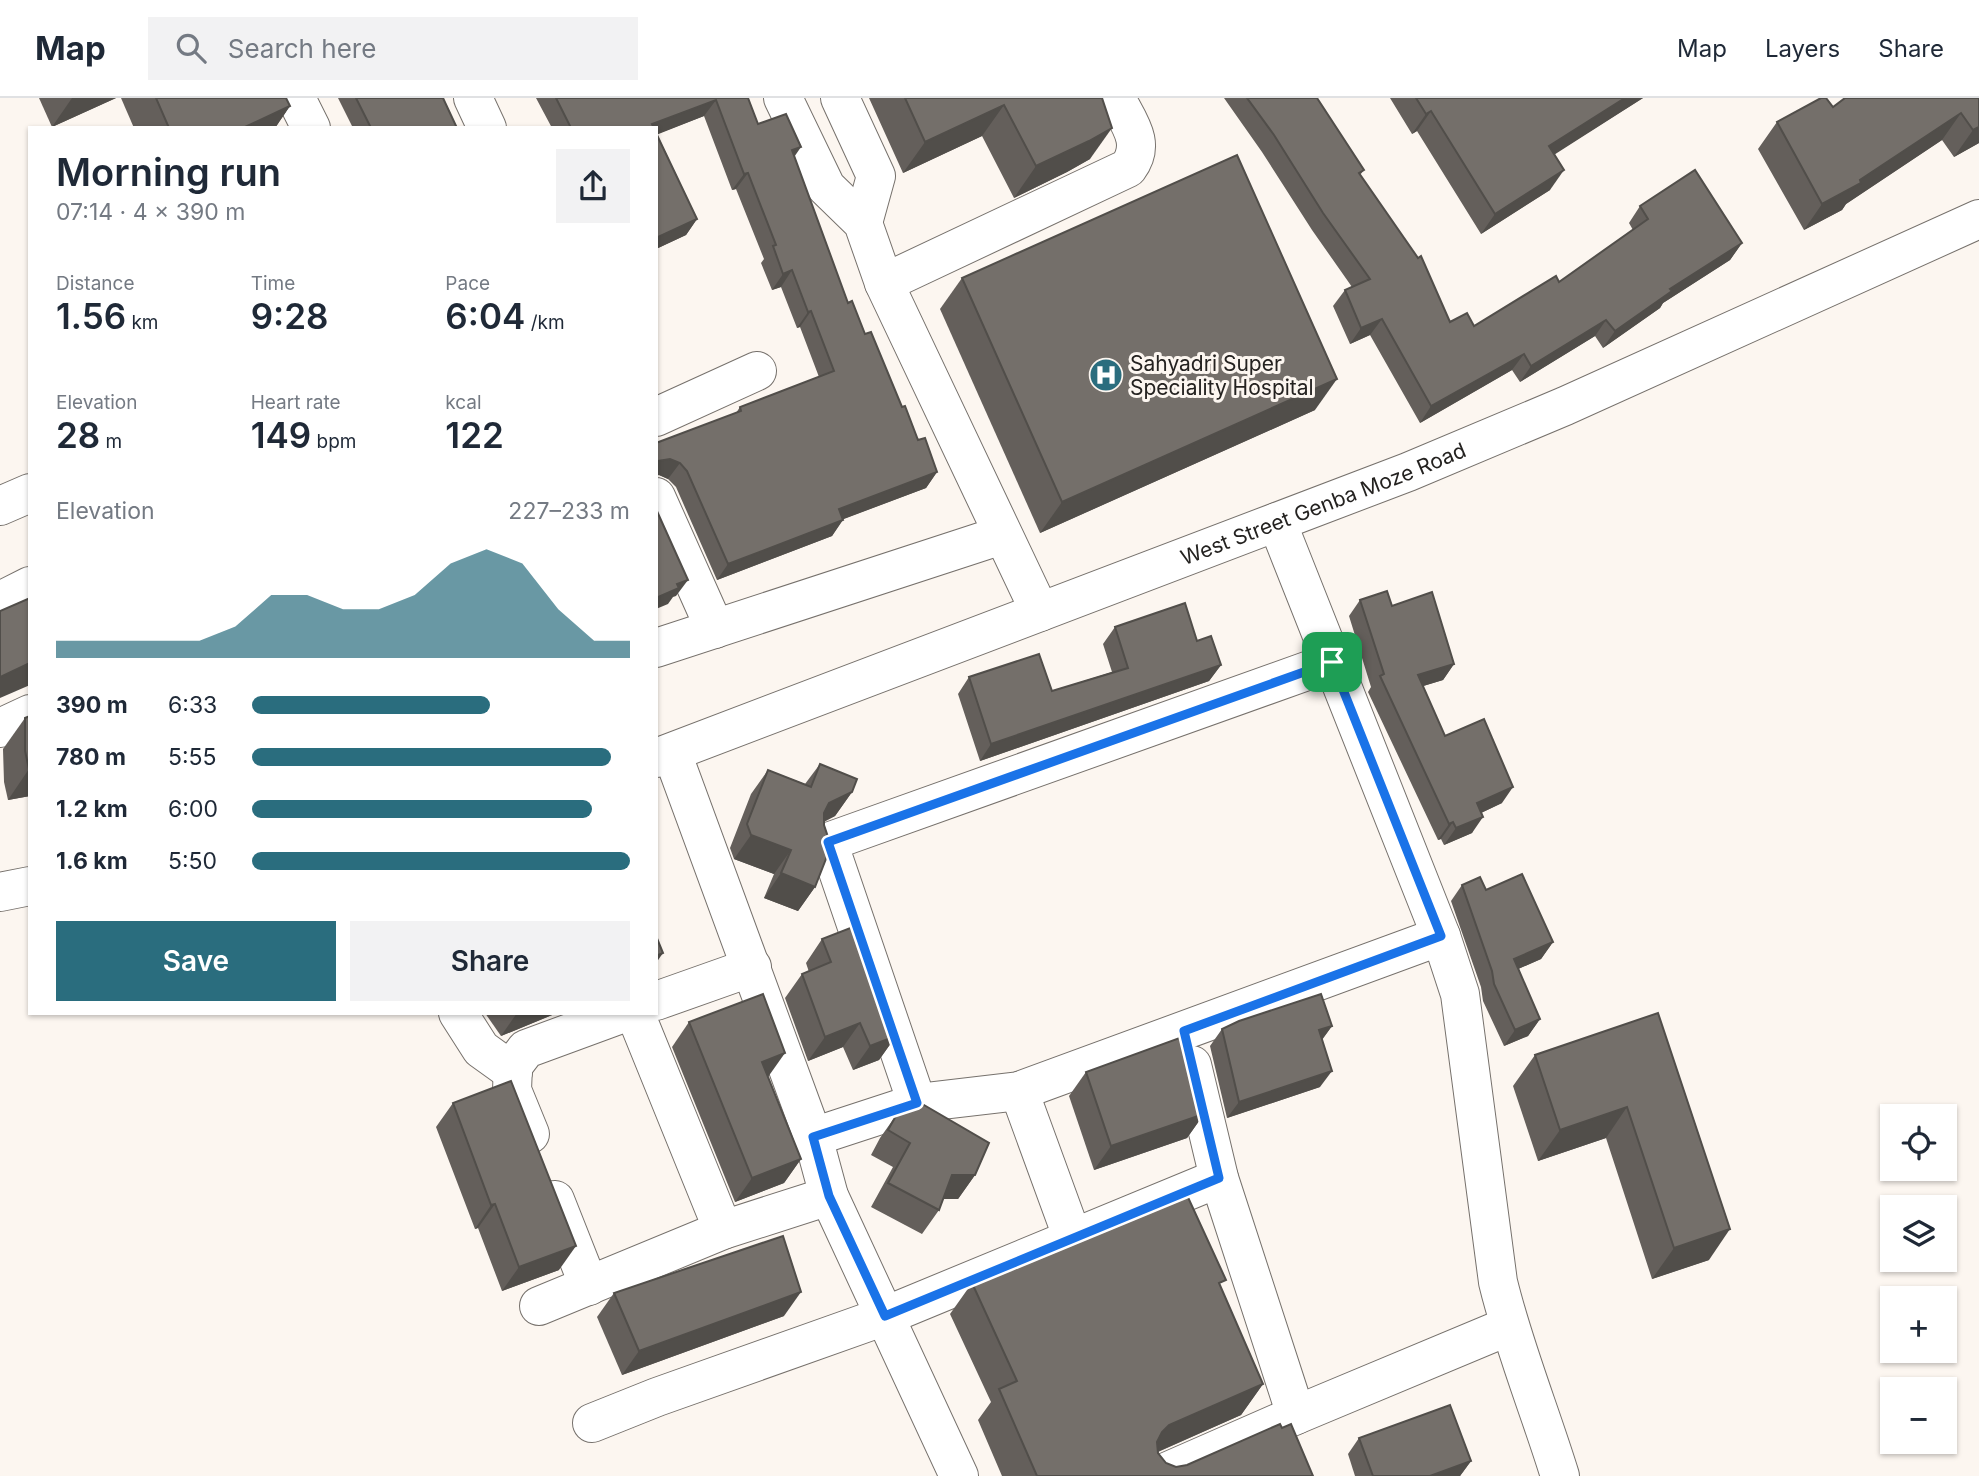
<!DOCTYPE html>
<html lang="en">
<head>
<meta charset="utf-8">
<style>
  body { margin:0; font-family:Inter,sans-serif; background:#f2f2f3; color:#1f2937; height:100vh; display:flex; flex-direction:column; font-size:26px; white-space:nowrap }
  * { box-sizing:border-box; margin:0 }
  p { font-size:23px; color:#747a83 }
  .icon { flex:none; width:38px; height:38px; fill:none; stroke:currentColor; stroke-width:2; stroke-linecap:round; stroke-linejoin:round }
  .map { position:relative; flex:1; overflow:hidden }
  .side { position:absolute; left:28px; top:28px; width:630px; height:889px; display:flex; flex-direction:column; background:#fff; border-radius:0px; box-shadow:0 2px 5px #0004 }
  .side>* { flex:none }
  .tools { position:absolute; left:1880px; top:1006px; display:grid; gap:14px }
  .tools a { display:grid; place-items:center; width:77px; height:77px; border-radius:0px; background:#fff; box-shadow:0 2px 5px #0004; font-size:35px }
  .pin { position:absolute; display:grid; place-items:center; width:60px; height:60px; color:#fff; margin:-30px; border-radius:14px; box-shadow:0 4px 10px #0006 }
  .round { display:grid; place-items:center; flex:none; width:74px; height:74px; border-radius:0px; background:#f2f2f3 }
  .head { display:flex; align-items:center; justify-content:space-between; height:119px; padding:0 28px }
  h1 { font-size:38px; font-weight:600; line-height:52px }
  .metrics { display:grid; grid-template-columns:repeat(3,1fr); gap:10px; height:119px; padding:7px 28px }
  .metrics div { display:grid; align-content:center }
  .metrics b { font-size:35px; font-weight:600 }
  .metrics small { font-size:19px; font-weight:400 }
  .metrics p { font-size:19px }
  .chart { height:196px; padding:14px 28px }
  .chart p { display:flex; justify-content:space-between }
  .chart svg { width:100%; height:126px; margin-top:7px; fill:#2a6d7e; opacity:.7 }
  .action { display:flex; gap:14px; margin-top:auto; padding:14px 28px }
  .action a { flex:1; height:80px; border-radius:0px; background:#2a6d7e; color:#fff; font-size:28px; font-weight:600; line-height:80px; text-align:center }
  .action a+a { background:#f2f2f3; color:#1f2937 }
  ul { padding:0 28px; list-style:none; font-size:23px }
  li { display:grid; grid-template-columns:112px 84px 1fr; align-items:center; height:52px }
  li i { height:18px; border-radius:9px; background:#2a6d7e }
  header { display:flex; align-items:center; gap:42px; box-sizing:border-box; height:98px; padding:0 35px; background:#fff; border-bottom:2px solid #e0e1e3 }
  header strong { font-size:33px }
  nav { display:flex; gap:38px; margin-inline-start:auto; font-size:24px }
  .search { width:490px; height:63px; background:#f2f2f3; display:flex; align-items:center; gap:18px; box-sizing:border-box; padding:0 24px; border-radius:0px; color:#747a83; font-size:26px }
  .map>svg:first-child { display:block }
</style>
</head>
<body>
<header>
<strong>Map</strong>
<div class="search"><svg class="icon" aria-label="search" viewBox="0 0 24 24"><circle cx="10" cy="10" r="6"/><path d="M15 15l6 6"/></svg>Search here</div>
<nav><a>Map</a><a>Layers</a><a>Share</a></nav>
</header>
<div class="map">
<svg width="1979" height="1378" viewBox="0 0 1979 1378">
  <rect width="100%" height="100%" fill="#fcf6f0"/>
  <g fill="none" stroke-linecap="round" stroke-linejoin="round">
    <defs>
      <g id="minor">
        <path d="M296 0 311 30"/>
        <path d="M473 0 487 30"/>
        <path d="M783 0 826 89 863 125 884 185 1040 514"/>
        <path d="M840 0 876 78 863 125"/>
        <path d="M884 185 1128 70C1147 45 1128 24 1116 0"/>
        <path d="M656 319 757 273"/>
        <path d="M656 399 715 531"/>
        <path d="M0 408 30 395"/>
        <path d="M1277 424 1441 838 1460 896 1498 1184C1514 1250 1540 1313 1560 1378"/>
        <path d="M0 503 30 488"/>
        <path d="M656 550 1002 437"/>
        <path d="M0 630 30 616"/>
        <path d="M672 655 813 1039 829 1098 959 1378"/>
        <path id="s1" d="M656 660 1408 374 1565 308 1979 121"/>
        <path d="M0 794 30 788"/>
        <path d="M656 903 752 869"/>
        <path d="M458 915 481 951 513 974"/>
        <path d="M635 915 723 1132"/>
        <path d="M1192 967 1219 1080 1296 1317"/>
        <path d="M1019 993 1073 1141"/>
        <path d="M917 1005 828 744 1332 564"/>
        <path d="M530 1036 512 992 513 968 526 951 624 915"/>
        <path d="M813 1039 917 1005 1019 993 1441 838"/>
        <path d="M555 1102 589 1188"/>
        <path d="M539 1208 723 1132 829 1098"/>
        <path d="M592 1325 657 1299 885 1218 1219 1080"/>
        <path d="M1157 1378 1296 1317 1509 1228"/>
      </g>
    </defs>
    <use href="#minor" stroke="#76716c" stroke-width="40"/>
    <use href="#minor" stroke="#fff" stroke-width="38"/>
  </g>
  <g fill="#645f5b">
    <path d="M39 0H116L52 29Z"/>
    <path d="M121 0H286L290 8 275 30H134Z"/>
    <path d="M338 0H443L457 30H353Z"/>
    <path d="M536 0H748L758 26 794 59 848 205 865 236 918 342 937 374 926 390 843 421 832 438 717 482 676 389 668 381 659 377 736 315 740 309 819 279 800 229 797 230 781 189 772 192 761 165 764 161 736 91 732 92 704 18 657 36 697 121 686 137 656 151V30H552Z"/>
    <path d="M869 0H1102L1090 61 1067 74 1014 100 982 38 903 75Z"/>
    <path d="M1224 0H1317L1364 72 1360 77 1450 224 1474 228 1559 184 1633 132 1629 125 1640 108 1742 145 1730 162 1663 205 1660 210 1603 250 1595 238 1520 284 1512 272 1420 325 1370 237 1350 246 1333 208 1345 192 1352 189 1312 132 1262 54Z"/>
    <path d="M1390 0H1643L1554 56 1550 92 1481 136 1417 33 1412 36Z"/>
    <path d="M1979 0V45L1954 59 1942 42 1846 106 1842 112 1804 132 1758 51 1777 24 1833 9Z"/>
    <path d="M962 180 1315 312 1040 435 940 211Z"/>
    <path d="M1360 502 1392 508 1454 566 1443 582 1423 588 1445 638 1502 705 1481 715 1472 735 1444 747 1441 741 1438 742 1368 594 1371 589 1349 518Z"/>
    <path d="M1115 529 1197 543 1221 567 1209 583 980 663 958 596 969 579 1052 593 1112 574 1103 546Z"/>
    <path d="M30 618V698L8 702 4 684 3 651 25 620Z"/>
    <path d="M820 666 852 694 835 718 824 724 815 789 798 813 764 800 774 776 734 761 730 750 751 696 768 672 805 686Z"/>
    <path d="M1462 787 1486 792 1553 844 1541 861 1518 871 1540 921 1528 938 1504 948 1483 903 1481 889 1451 803Z"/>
    <path d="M822 841 896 938 879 962 853 972 843 949 808 963 785 900 802 876 809 874 806 865Z"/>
    <path d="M485 915H557L501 938Z"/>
    <path d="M1658 915 1709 1162 1652 1181 1606 1040 1538 1063 1513 988 1535 957Z"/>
    <path d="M689 924 768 979 801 1061 784 1085 735 1104 672 949Z"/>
    <path d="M1332 928 1322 942 1320 989 1227 1020 1210 948 1222 931Z"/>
    <path d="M1086 974 1204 1016 1187 1040 1094 1072 1069 998Z"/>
    <path d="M453 1005 559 1172 502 1193 478 1130 475 1131 436 1029Z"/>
    <path d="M897 1016 975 1077 958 1101H943L939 1112 922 1136 871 1109 893 1069 871 1057 880 1040Z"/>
    <path d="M972 1185 1221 1189 1263 1286 1241 1317 1158 1354V1355L1166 1365 1176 1369 1187 1367 1282 1330 1313 1378H1002L978 1322 991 1304 950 1216Z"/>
    <path d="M614 1195 784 1218 622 1277 597 1219Z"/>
    <path d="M1359 1340 1471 1363 1460 1378H1355L1348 1356Z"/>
  </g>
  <g fill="#514e4a">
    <path d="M72 0H116L52 29Z"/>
    <path d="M1625 0H1643L1535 69 1549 48Z"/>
    <path d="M716 2 704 18 656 37V30H650L652 26Z"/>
    <path d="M1004 7 982 38 903 75 925 44Z"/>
    <path d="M290 8 275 30H243Z"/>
    <path d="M1431 13 1417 33 1412 36 1426 16Z"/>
    <path d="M1961 15 1942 42 1846 106 1842 112 1804 132 1822 106Z"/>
    <path d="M1979 29V45L1954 59 1973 32Z"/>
    <path d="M1112 30 1090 61 1067 74 1014 100 1036 68Z"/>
    <path d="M801 49 790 65 792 52Z"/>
    <path d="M1564 72 1550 92 1481 136 1495 116Z"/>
    <path d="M748 75 736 91 732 92 744 76Z"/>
    <path d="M697 121 686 137 656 151V140Z"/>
    <path d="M1742 145 1730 162 1663 205 1660 210 1603 250 1615 233 1670 191Z"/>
    <path d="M792 172 781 189 772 192 783 176Z"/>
    <path d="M811 213 800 229 797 230 808 214Z"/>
    <path d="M1382 221 1370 237 1350 246 1361 230Z"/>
    <path d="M1606 222 1595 238 1520 284 1531 268Z"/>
    <path d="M1524 256 1512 272 1420 325 1431 308Z"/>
    <path d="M1337 281 1315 312 1040 435 1062 404Z"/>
    <path d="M670 361 680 365 668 381 659 377 656 378V364L658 363Z"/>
    <path d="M937 374 926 390 828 427 839 411Z"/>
    <path d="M843 422 832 438 717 482 728 466Z"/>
    <path d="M688 482 676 498 673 499 668 506 656 511V500L677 486Z"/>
    <path d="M30 565V587L0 600V579Z"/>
    <path d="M1454 566 1443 582 1407 593 1418 577Z"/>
    <path d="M1221 567 1209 583 980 663 991 646Z"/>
    <path d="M29 671 30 698 8 702Z"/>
    <path d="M1513 689 1502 705 1466 722 1477 705Z"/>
    <path d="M852 694 835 718 812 729 829 705Z"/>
    <path d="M1483 719 1472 735 1444 747 1456 730Z"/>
    <path d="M1453 724 1441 741 1438 742 1449 726Z"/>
    <path d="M751 737 791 752 774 776 734 761Z"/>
    <path d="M781 775 815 789 798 813 764 800Z"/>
    <path d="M1553 844 1541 861 1502 878 1514 861Z"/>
    <path d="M663 855 656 865V858Z"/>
    <path d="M517 915H557L501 938Z"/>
    <path d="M1540 921 1528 938 1504 948 1515 932Z"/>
    <path d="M860 925 843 949 808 963 825 939Z"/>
    <path d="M1332 928 1320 944 1319 932Z"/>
    <path d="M896 938 879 962 853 972 870 948Z"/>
    <path d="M785 955 768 979 762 964Z"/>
    <path d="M1332 973 1320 989 1227 1020 1239 1004Z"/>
    <path d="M1627 1009 1606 1040 1538 1063 1560 1032Z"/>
    <path d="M1204 1016 1187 1040 1094 1072 1111 1048Z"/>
    <path d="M801 1061 784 1085 735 1104 752 1080Z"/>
    <path d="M952 1077H975L958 1101H935Z"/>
    <path d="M495 1106 478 1130 475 1131 491 1107Z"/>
    <path d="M1730 1131 1709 1162 1652 1181 1674 1150Z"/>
    <path d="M576 1148 559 1172 502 1193 519 1169Z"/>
    <path d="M801 1194 784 1218 622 1277 639 1253Z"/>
    <path d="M1263 1286 1241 1317 1148 1358 1162 1334 1169 1327Z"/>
    <path d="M1471 1363 1460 1378H1430Z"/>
  </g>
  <g fill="#746f6a" stroke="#514e4a" stroke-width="2">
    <path d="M156 0H286L290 8 243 30H169Z"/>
    <path d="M356 0H443L457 30H371Z"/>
    <path d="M556 0H748L758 26 786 16 801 49 792 52 848 205 852 203 865 236 871 234 902 309 905 308 918 342 925 340 937 374 839 411 843 422 728 466 687 373 680 365 670 361 658 363 656 364V345L741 313 740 309 834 273 811 213 808 214 792 172 783 176 773 148 776 147 748 75 744 76 716 2 652 26 654 30H571Z"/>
    <path d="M905 0H1102L1112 30 1089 43 1036 68 1004 7 925 44Z"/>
    <path d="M1247 0H1317L1364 72 1359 75 1418 160 1421 158 1450 224 1467 215 1474 228 1556 178 1559 184 1648 121 1640 108 1695 72 1742 145 1670 191 1672 193 1615 233 1606 222 1531 268 1524 256 1431 308 1382 221 1361 230 1345 192 1370 181 1323 115 1274 37Z"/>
    <path d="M1416 0H1625L1549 48 1564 72 1495 116 1431 13 1426 16Z"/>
    <path d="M1821 0H1826L1833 9 1845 0H1979V29L1973 32 1961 15 1860 82 1861 85 1822 106 1777 24Z"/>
    <path d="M656 35 697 121 656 140Z"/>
    <path d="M1237 57 1337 281 1062 404 962 180Z"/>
    <path d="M656 411 688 482 677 486 679 490 656 500Z"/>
    <path d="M1387 493 1392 508 1432 494 1454 566 1418 577 1445 638 1484 621 1513 689 1477 705 1483 719 1456 730 1453 724 1449 726 1380 578 1384 576 1360 502Z"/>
    <path d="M30 500V565L0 579V513Z"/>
    <path d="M1185 505 1197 543 1211 538 1221 567 991 646 969 579 1039 556 1052 593 1128 570 1115 529Z"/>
    <path d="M30 618V671H29L25 653V620Z"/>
    <path d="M820 666 857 681 852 694 829 705 824 715V727L831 748 815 789 781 775 791 752 751 737 747 726 768 672 811 689Z"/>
    <path d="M1522 776 1553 844 1514 861 1540 921 1515 932 1494 886 1492 873 1462 787 1480 779 1486 792Z"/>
    <path d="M858 827 896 938 870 948 860 925 825 939 802 876 831 864 822 841Z"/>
    <path d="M656 838 663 855 656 858Z"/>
    <path d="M763 896 785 955 762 964 801 1061 752 1080 689 924Z"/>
    <path d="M1321 896 1332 928 1319 932 1332 973 1239 1004 1222 931 1239 923Z"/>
    <path d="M1658 915 1730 1131 1674 1150 1627 1009 1560 1032 1535 957Z"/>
    <path d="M1185 938 1204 1016 1111 1048 1086 974Z"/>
    <path d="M511 983 576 1148 519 1169 495 1106 491 1107 453 1005Z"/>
    <path d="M924 1007 989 1045 975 1077H952L939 1112 888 1085 910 1045 888 1032 897 1016Z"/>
    <path d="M1186 1095 1226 1182 1219 1185 1263 1286 1169 1327 1162 1334 1157 1344 1158 1355 1166 1365 1176 1369 1187 1367 1280 1326 1282 1330 1291 1326 1313 1378H1037L999 1291 1017 1283 972 1185Z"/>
    <path d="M783 1138 801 1194 639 1253 614 1195Z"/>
    <path d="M1450 1307 1471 1363 1430 1378H1373L1359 1340Z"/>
  </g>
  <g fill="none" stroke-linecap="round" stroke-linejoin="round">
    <defs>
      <path id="route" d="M1332 564 1441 838 1184 933 1219 1080 885 1218 829 1098 813 1039 917 1005 828 744Z"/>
    </defs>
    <use href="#route" stroke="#fff" stroke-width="14"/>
    <use href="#route" stroke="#1a73e8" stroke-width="9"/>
  </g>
  <defs>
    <symbol id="hospital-disc" viewBox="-11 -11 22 22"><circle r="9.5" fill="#2a6d7e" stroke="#fcf6f0"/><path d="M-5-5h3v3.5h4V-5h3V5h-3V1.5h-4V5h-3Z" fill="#fff"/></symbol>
  </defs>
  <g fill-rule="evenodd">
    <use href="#hospital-disc" x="1087" y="258" width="38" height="38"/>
  </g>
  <g text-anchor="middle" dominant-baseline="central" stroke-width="6" stroke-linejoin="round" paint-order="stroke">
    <g font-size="21" fill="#242220" stroke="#fcf6f0" text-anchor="start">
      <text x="1130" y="265">Sahyadri Super<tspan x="1130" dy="24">Speciality Hospital</tspan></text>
    </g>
    <g font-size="21" fill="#242220" stroke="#fcf6f0">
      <text stroke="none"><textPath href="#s1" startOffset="714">West Street Genba Moze Road</textPath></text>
    </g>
  </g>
</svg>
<div class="tools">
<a><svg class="icon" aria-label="locate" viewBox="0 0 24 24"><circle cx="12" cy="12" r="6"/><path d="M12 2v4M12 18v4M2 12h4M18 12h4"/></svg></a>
<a><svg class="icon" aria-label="layers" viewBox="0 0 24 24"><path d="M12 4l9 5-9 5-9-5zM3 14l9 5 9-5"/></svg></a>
<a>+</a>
<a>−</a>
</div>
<div class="pin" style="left:1332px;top:564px;background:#1e9e55"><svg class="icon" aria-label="arrive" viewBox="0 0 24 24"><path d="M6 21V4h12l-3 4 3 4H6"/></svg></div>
<section class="side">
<div class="head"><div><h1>Morning run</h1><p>07:14 · 4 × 390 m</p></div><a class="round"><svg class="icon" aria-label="share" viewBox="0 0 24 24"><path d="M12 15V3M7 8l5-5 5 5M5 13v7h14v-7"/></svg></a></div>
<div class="metrics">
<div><p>Distance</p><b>1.56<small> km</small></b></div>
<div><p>Time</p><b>9:28</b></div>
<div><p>Pace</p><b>6:04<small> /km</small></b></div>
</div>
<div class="metrics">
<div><p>Elevation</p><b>28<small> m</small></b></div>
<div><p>Heart rate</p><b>149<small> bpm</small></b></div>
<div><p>kcal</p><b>122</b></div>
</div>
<div class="chart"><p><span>Elevation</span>227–233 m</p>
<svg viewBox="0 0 160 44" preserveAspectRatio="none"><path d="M0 44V38L10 38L20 38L30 38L40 38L50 33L60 22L70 22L80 27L90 27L100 22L110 11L120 6L130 11L140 27L150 38L160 38V44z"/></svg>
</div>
<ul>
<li><b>390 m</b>6:33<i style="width:63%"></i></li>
<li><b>780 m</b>5:55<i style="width:95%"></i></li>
<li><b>1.2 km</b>6:00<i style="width:90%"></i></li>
<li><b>1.6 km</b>5:50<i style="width:100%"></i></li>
</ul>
<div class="action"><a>Save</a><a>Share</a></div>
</section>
</div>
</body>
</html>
